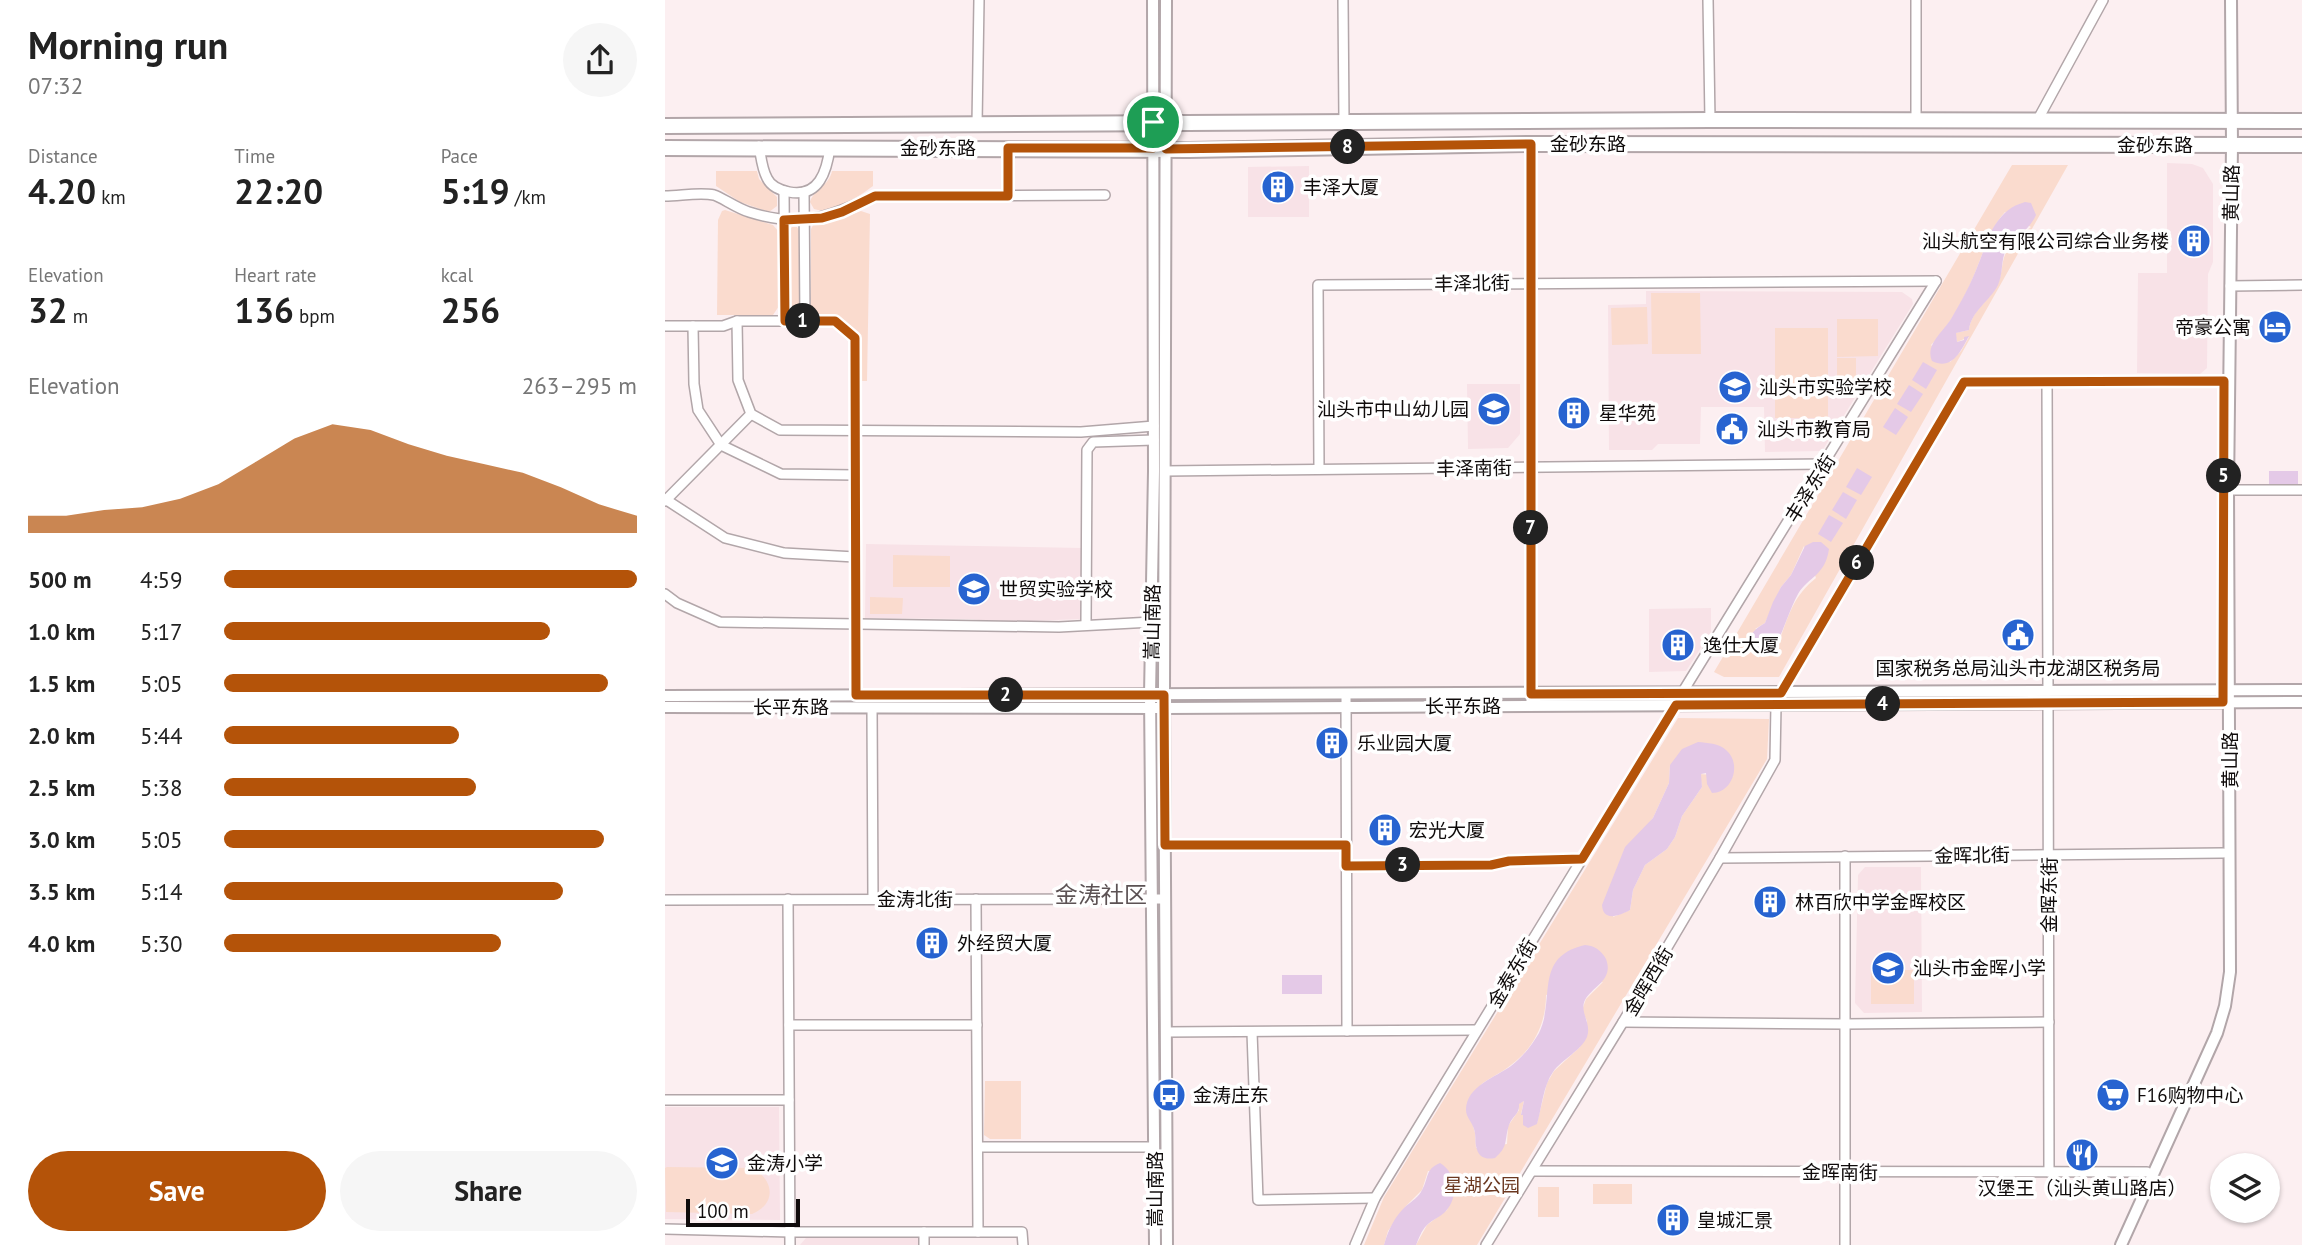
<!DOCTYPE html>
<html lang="en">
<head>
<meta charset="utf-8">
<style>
  body { margin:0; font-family:"PT Sans","Noto Sans SC",sans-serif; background:#f6f6f6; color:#222; height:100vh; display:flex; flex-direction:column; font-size:26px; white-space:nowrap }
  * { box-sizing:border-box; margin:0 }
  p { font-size:23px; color:#767676 }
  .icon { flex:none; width:38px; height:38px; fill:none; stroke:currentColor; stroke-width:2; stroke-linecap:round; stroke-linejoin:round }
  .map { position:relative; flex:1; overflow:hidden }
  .panel { display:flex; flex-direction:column; background:#fff; width:665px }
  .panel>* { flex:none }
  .buttons { position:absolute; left:1545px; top:1153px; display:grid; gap:14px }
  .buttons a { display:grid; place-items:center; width:70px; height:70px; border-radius:50%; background:#fff; box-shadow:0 2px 5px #0004; font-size:35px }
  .scale { position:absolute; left:21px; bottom:18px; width:114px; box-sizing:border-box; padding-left:7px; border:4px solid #0f0b0b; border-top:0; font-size:19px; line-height:24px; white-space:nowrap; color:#0f0b0b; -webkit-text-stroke:5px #fff; paint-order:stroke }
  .pin { position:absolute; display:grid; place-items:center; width:60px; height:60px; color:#fff; margin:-30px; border:4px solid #fff; border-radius:50%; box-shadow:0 2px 7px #0007 }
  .km { position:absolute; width:35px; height:35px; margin:-18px; border-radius:50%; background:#222; color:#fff; font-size:19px; line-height:35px; text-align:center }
  .round { display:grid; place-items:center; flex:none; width:74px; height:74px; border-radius:37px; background:#f6f6f6 }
  .headline { display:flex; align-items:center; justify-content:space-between; height:119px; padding:0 28px }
  h1 { font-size:38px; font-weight:700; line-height:52px }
  .figures { display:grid; grid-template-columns:repeat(3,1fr); gap:10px; height:119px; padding:7px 28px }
  .figures div { display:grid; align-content:center }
  .figures b { font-size:35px; font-weight:700 }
  .figures small { font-size:19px; font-weight:400 }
  .figures p { font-size:19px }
  .chart { height:196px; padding:14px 28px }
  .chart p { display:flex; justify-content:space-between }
  .chart svg { width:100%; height:126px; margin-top:7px; fill:#b45309; opacity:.7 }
  .primary-button { display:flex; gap:14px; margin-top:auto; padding:14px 28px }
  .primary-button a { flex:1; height:80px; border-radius:42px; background:#b45309; color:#fff; font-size:28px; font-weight:700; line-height:80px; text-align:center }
  .primary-button a+a { background:#f6f6f6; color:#222 }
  ul { padding:0 28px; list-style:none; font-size:23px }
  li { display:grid; grid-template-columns:112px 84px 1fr; align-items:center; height:52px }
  li i { height:18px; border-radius:9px; background:#b45309 }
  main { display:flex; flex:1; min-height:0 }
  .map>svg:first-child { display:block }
</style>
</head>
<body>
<main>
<section class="panel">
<div class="headline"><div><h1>Morning run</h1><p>07:32</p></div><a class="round"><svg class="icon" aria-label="share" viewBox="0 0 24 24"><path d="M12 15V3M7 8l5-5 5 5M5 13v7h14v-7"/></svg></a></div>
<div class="figures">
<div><p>Distance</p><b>4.20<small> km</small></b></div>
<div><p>Time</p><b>22:20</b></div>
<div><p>Pace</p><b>5:19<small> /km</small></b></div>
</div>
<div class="figures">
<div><p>Elevation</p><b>32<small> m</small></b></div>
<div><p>Heart rate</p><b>136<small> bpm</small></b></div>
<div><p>kcal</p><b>256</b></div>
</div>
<div class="chart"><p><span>Elevation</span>263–295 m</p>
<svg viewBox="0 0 160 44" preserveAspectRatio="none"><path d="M0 44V38L10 38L20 36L30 35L40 32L50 27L60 19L70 11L80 6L90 8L100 13L110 17L120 20L130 23L140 28L150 34L160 38V44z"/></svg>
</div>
<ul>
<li><b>500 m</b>4:59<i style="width:100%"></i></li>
<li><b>1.0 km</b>5:17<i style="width:79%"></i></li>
<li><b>1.5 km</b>5:05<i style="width:93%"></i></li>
<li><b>2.0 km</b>5:44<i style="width:57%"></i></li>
<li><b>2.5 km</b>5:38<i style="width:61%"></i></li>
<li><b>3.0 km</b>5:05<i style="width:92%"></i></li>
<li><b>3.5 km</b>5:14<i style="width:82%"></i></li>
<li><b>4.0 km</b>5:30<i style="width:67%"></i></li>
</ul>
<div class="primary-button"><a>Save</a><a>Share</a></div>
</section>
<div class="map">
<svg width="1637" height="1245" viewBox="0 0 1637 1245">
  <rect width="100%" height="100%" fill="#fceff1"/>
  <g fill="#f8e2e7">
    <path d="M1502 163 1527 164 1538 168 1548 184V262L1543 274 1542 368 1535 374 1472 373 1473 273H1502Z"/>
    <path d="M644 166V217H583V167Z"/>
    <path d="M981 291 1237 292 1247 299 1248 304 1157 451 1100 452 1099 407H1036L1035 444H993L987 450H944L943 305 981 304Z"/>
    <path d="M802 384H855V434L843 448 803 449Z"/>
    <path d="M201 544 417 548 416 619 334 622 305 619 200 618Z"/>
    <path d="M1046 608V632L1021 671 984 672V609Z"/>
    <path d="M1200 867H1256L1257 1012 1199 1013 1190 1003 1193 875Z"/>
    <path d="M0 1107H114L115 1220 0 1219Z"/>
    <path d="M141 1238H255V1245H135Z"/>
  </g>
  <g fill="#fadbce" fill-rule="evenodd">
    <path d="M1347 165H1403L1114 677H1059L1049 672ZM1340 212 1366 227C1357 235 1348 240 1342 251 1336 260 1338 273 1333 283 1325 301 1306 310 1304 330L1290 333 1292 342 1304 337 1296 351 1285 362 1266 345C1285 327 1304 290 1313 265 1321 245 1326 228 1340 212ZM1139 546 1151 578C1130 595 1125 611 1116 636L1090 629 1100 623 1116 587 1126 575Z"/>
    <path d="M51 171H92L94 179 112 197V206L104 212 75 202 51 186Z"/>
    <path d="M167 171H208V186C193 197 168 215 149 209L145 202C149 189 164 186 167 171Z"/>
    <path d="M60 210 108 225 114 232V306L108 315H52L53 220 57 211Z"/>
    <path d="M196 211 205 214 202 381H195L193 335 172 318 151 315 146 308V229L148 225 160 224Z"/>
    <path d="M127 227H132L135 232V314L132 318H128L124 314V231Z"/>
    <path d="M986 293H1035L1036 354H987Z"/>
    <path d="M982 307 983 344 947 345 946 308Z"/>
    <path d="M1172 319H1213V356L1172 357Z"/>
    <rect x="1110" y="328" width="53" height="90"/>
    <rect x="1172" y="358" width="19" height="36"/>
    <path d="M228 555 285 556V587H228Z"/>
    <path d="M205 597 238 598 237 614H205Z"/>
    <path d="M1013 718 1104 719 1102 759 812 1245H751L762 1225 782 1210 790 1190 786 1173 763 1171 757 1190 741 1206 723 1231 719 1245H699L719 1197ZM1005 765 1069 777 1035 774 1037 787 1017 816 1010 837 1002 849 980 865 968 890 965 910 948 917 978 830 988 818 1004 783ZM938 982 921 999 917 1010 922 1021 915 1047 889 1071 882 1083 872 1123 856 1114 859 1101 853 1104 854 1110 843 1126 842 1144 811 1148 810 1133 802 1104C818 1076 824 1082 846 1065 869 1048 881 1023 881 995Z"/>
    <rect x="1206" y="970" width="43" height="34"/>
    <path d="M320 1081H356V1139H325L319 1135Z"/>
    <path d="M2 1167 87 1168C109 1179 112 1204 87 1214L1 1212 0 1168Z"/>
    <rect x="928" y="1184" width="39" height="20"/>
    <rect x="873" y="1187" width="21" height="30"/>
  </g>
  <g fill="#e4c9e7">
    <path d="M1360 202 1366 203 1371 215C1363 233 1347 237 1340 252 1336 262 1338 274 1333 285 1325 301 1306 311 1304 330L1291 333 1292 342 1299 340V337L1304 336C1296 351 1287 371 1267 361 1260 345 1277 333 1286 319 1296 302 1306 284 1313 265 1319 251 1322 237 1330 225 1338 213 1346 206 1360 202Z"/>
    <path d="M1258 362 1272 370 1261 389 1247 380Z"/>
    <path d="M1244 385 1258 394 1246 412 1232 404Z"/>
    <path d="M1230 408 1243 417 1231 435 1218 427Z"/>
    <path d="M1192 468 1207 477 1196 495 1181 487Z"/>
    <rect x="1604" y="471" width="29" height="15"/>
    <path d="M1178 492 1192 500 1181 519 1167 510Z"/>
    <path d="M1164 515 1178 523 1166 542 1153 534Z"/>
    <path d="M1148 542H1156L1164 549C1160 576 1144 576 1133 594 1123 613 1118 633 1108 651L1093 655 1085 647C1083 634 1090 629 1100 623L1108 602 1116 587 1126 575 1140 546Z"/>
    <path d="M1033 742C1042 743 1054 743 1061 750 1077 763 1068 793 1047 793L1042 784 1041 773 1036 774 1037 787 1017 816 1010 837 1002 849 980 865 968 890 965 910C954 916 938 922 937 905L960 847 988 818 1004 783 1005 765 1017 749Z"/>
    <path d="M920 945C930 946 936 950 941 959 949 980 928 986 920 1000 914 1012 927 1023 922 1037 916 1051 897 1059 888 1072 878 1086 877 1107 872 1124L863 1128 858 1125V1115H856L859 1101 854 1104C855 1114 847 1116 844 1125 839 1140 844 1146 830 1158 820 1160 813 1157 811 1146 810 1140 811 1135 809 1129 807 1122 801 1117 801 1110 801 1086 831 1077 846 1066 857 1058 867 1045 874 1033 891 999 868 957 920 945Z"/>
    <rect x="617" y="975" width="40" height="19"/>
    <path d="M775 1163C792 1173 794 1198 780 1212 775 1217 767 1220 762 1225 756 1231 754 1238 751 1245H719C723 1230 730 1216 741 1206 747 1201 754 1197 757 1190 764 1178 760 1169 775 1163Z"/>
  </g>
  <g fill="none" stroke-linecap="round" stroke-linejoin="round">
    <defs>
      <g id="minor">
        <path d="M678 0 679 121"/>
        <path d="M1043 0 1045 120"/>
        <path d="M1251 121V0"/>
        <path d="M1372 121 1438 0"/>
        <path d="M312 124 314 0"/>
        <path d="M94 146C96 157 97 169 102 178 106 187 115 190 124 192 154 198 162 171 165 147"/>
        <path d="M343 148V196"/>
        <path d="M119 191 120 321"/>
        <path d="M139 192 140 321"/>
        <path d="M0 196C15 196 34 192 49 195 56 197 73 209 84 212 135 228 163 218 210 196L440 195"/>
        <path d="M1565 286 1637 285"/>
        <path d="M72 321 73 380 86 414 115 430 416 432 489 426"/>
        <path d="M0 326H58L72 321H170L190 338 191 695"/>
        <path d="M28 326 29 384 33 410 56 445 116 474 190 475"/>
        <path d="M1382 381 1383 691"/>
        <path d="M654 469 653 285 1271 281"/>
        <path d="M500 471 1160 464"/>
        <path d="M1563 490H1637"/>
        <path d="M0 499 60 538 119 553 190 557"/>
        <path d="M0 501 86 414"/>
        <path d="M0 594 12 603 55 622 394 627 487 622"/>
        <path d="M421 624 422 450 428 442 489 440"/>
        <path d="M1017 693 1271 281"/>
        <path d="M1116 693 1299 382 1559 381"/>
        <path d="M681 695 682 1031"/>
        <path d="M1383 703 1384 1172"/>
        <path d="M866 706V144"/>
        <path d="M207 708 208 899"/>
        <path d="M500 845H681"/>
        <path d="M1180 856V1245"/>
        <path d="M1055 858 1558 853"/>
        <path d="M681 866 826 865 844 861 917 859"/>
        <path d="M123 899 125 1245"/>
        <path d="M311 899 313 1232"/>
        <path d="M0 900 500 899"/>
        <path d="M958 1022 1180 1024 1384 1022"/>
        <path d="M124 1025H312"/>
        <path d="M501 1032 812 1030"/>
        <path d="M587 1032 593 1200 710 1198"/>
        <path d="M0 1100H124"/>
        <path d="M313 1147H489"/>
        <path d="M867 1171 1482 1172"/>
        <path d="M0 1229 125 1232H357L358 1245"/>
        <path d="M259 1232V1245"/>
        <path d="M690 1245 710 1198 1011 705"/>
        <path d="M821 1245 958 1022 1055 858 1110 760 1111 705"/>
      </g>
      <g id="tertiary">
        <path d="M488 0 489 471 485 695 490 1245"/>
        <path d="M501 0 499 695 502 1245"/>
        <path d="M0 696 1637 690"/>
        <path d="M0 707 499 708 1637 702"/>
        <path d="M1456 1245 1552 1033 1560 1006 1565 972 1563 490 1567 145 1566 0"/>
      </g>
      <g id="primary">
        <path d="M0 126 1045 120 1637 121"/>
        <path d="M0 148 524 150 866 144 1637 145"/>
      </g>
    </defs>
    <use href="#minor" stroke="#b2a6a9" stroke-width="12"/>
    <use href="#tertiary" stroke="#b2a6a9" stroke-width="14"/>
    <use href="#primary" stroke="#b2a6a9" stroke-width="18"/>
    <use href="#minor" stroke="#fff" stroke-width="9"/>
    <use href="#tertiary" stroke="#fff" stroke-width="10"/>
    <use href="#primary" stroke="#fff" stroke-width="14"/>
  </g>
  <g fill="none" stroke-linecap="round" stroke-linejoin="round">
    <defs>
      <path id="route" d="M488 122H502L501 149 866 144V694L1116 693 1299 382 1559 381 1558 702 1011 705 917 859 844 861 826 865 681 866V845H500L499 695H191L190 338 170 321H120L119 220 157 218 177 212 210 196H343V148H488Z"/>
    </defs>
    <use href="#route" stroke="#fff" stroke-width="14"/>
    <use href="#route" stroke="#b45309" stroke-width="9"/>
  </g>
  <defs>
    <symbol id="building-disc" viewBox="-11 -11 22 22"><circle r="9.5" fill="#2763d0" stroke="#fff"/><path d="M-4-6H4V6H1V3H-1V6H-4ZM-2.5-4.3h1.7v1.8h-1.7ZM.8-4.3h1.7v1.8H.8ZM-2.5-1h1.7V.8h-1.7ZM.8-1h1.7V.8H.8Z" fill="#fff"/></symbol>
    <symbol id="hotel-disc" viewBox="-11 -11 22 22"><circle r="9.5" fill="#2763d0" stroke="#fff"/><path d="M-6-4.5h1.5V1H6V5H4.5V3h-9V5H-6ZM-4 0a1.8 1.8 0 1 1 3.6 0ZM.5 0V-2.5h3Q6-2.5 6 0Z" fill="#fff"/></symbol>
    <symbol id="school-disc" viewBox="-11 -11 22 22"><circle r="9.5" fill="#2763d0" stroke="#fff"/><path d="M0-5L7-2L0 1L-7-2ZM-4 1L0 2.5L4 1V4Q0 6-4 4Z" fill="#fff"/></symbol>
    <symbol id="civic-disc" viewBox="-11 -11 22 22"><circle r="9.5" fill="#2763d0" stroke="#fff"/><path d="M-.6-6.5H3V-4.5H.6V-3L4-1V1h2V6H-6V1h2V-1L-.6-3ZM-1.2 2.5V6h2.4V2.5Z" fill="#fff"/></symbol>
    <symbol id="bus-disc" viewBox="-11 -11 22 22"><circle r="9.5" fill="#2763d0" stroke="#fff"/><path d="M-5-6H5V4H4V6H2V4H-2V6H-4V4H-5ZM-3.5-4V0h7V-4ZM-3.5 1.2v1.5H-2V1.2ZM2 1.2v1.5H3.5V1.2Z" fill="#fff"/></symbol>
    <symbol id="supermarket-disc" viewBox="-11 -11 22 22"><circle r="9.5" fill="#2763d0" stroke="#fff"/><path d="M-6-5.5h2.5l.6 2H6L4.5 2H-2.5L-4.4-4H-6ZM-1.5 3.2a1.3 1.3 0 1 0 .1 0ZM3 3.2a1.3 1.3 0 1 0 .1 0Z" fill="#fff"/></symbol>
    <symbol id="restaurant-disc" viewBox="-11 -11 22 22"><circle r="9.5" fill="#2763d0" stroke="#fff"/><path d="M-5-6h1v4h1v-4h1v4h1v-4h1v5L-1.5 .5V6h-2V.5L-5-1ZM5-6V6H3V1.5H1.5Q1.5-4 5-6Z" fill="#fff"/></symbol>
  </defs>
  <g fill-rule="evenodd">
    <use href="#building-disc" x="594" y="168" width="38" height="38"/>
    <use href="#building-disc" x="1510" y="222" width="38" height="38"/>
    <use href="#hotel-disc" x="1591" y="308" width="38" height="38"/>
    <use href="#school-disc" x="1051" y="368" width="38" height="38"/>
    <use href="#school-disc" x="810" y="390" width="38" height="38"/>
    <use href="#building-disc" x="890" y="394" width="38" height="38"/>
    <use href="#civic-disc" x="1048" y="410" width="38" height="38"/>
    <use href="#school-disc" x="290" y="570" width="38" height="38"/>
    <use href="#civic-disc" x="1334" y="616" width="38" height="38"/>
    <use href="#building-disc" x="994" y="626" width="38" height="38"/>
    <use href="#building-disc" x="648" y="724" width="38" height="38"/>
    <use href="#building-disc" x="701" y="811" width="38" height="38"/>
    <use href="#building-disc" x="1086" y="883" width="38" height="38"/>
    <use href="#building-disc" x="248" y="924" width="38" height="38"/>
    <use href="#school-disc" x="1204" y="949" width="38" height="38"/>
    <use href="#bus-disc" x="485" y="1076" width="38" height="38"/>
    <use href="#supermarket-disc" x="1429" y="1076" width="38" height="38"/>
    <use href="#restaurant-disc" x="1398" y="1136" width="38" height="38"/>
    <use href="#school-disc" x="38" y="1144" width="38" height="38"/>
    <use href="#building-disc" x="989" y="1201" width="38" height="38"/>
  </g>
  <g text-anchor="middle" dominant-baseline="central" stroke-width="7" stroke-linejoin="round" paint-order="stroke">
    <g font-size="19" fill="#0f0b0b" stroke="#fff">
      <text x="923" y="144">金砂东路</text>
      <text x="1490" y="145">金砂东路</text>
      <text x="273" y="148">金砂东路</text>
      <text transform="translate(1566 193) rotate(-89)">黄山路</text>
      <text transform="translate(807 283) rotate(-1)">丰泽北街</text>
      <text transform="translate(809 468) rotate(-1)">丰泽南街</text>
      <text transform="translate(1145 488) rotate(-58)">丰泽东街</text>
      <text transform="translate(487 622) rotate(-89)">嵩山南路</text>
      <text x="798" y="706">长平东路</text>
      <text x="126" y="707">长平东路</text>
      <text transform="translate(1565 760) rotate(-90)">黄山路</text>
      <text transform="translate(1307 855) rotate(-1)">金晖北街</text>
      <text transform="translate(1384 895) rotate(-90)">金晖东街</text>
      <text x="250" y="899">金涛北街</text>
      <text transform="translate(847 973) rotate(-59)">金泰东街</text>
      <text transform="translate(983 981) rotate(-59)">金晖西街</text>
      <text x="1175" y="1172">金晖南街</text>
      <text transform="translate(490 1189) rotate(-90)">嵩山南路</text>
    </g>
    <g font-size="19" fill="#0f0b0b" stroke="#fff" text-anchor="start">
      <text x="638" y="187">丰泽大厦</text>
      <text x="1504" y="241" text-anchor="end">汕头航空有限公司综合业务楼</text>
      <text x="1586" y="327" text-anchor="end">帝豪公寓</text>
      <text x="1094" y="387">汕头市实验学校</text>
      <text x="804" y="409" text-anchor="end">汕头市中山幼儿园</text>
      <text x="934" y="413">星华苑</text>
      <text x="1092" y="429">汕头市教育局</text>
      <text x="334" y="589">世贸实验学校</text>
      <text x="1038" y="645">逸仕大厦</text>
      <text x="1353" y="668" text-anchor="middle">国家税务总局汕头市龙湖区税务局</text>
      <text x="692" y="743">乐业园大厦</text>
      <text x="744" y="830">宏光大厦</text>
      <text x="1130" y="902">林百欣中学金晖校区</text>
      <text x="292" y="943">外经贸大厦</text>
      <text x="1248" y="968">汕头市金晖小学</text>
      <text x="528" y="1095">金涛庄东</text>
      <text x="1472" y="1095">F16购物中心</text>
      <text x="82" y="1163">金涛小学</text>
      <text x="1417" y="1188" text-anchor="middle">汉堡王（汕头黄山路店）</text>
      <text x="1032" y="1220">皇城汇景</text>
    </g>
    <g font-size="19" fill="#6b3820" stroke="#fff">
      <text x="817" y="1185">星湖公园</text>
    </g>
    <g font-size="23" fill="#5c5254" stroke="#fff">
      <text x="436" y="894">金涛社区</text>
    </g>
  </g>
</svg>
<div class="buttons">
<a><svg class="icon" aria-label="layers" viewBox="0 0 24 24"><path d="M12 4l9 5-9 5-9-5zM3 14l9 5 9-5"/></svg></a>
</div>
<div class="scale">100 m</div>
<div class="pin" style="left:488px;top:122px;background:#1e9e55"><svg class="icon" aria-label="arrive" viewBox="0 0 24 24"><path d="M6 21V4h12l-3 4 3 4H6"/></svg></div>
<b class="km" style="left:138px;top:321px">1</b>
<b class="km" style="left:341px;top:695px">2</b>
<b class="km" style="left:738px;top:865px">3</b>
<b class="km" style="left:1218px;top:704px">4</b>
<b class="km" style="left:1559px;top:476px">5</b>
<b class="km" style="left:1192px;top:563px">6</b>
<b class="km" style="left:866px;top:528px">7</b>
<b class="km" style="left:683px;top:147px">8</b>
</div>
</main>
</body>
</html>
